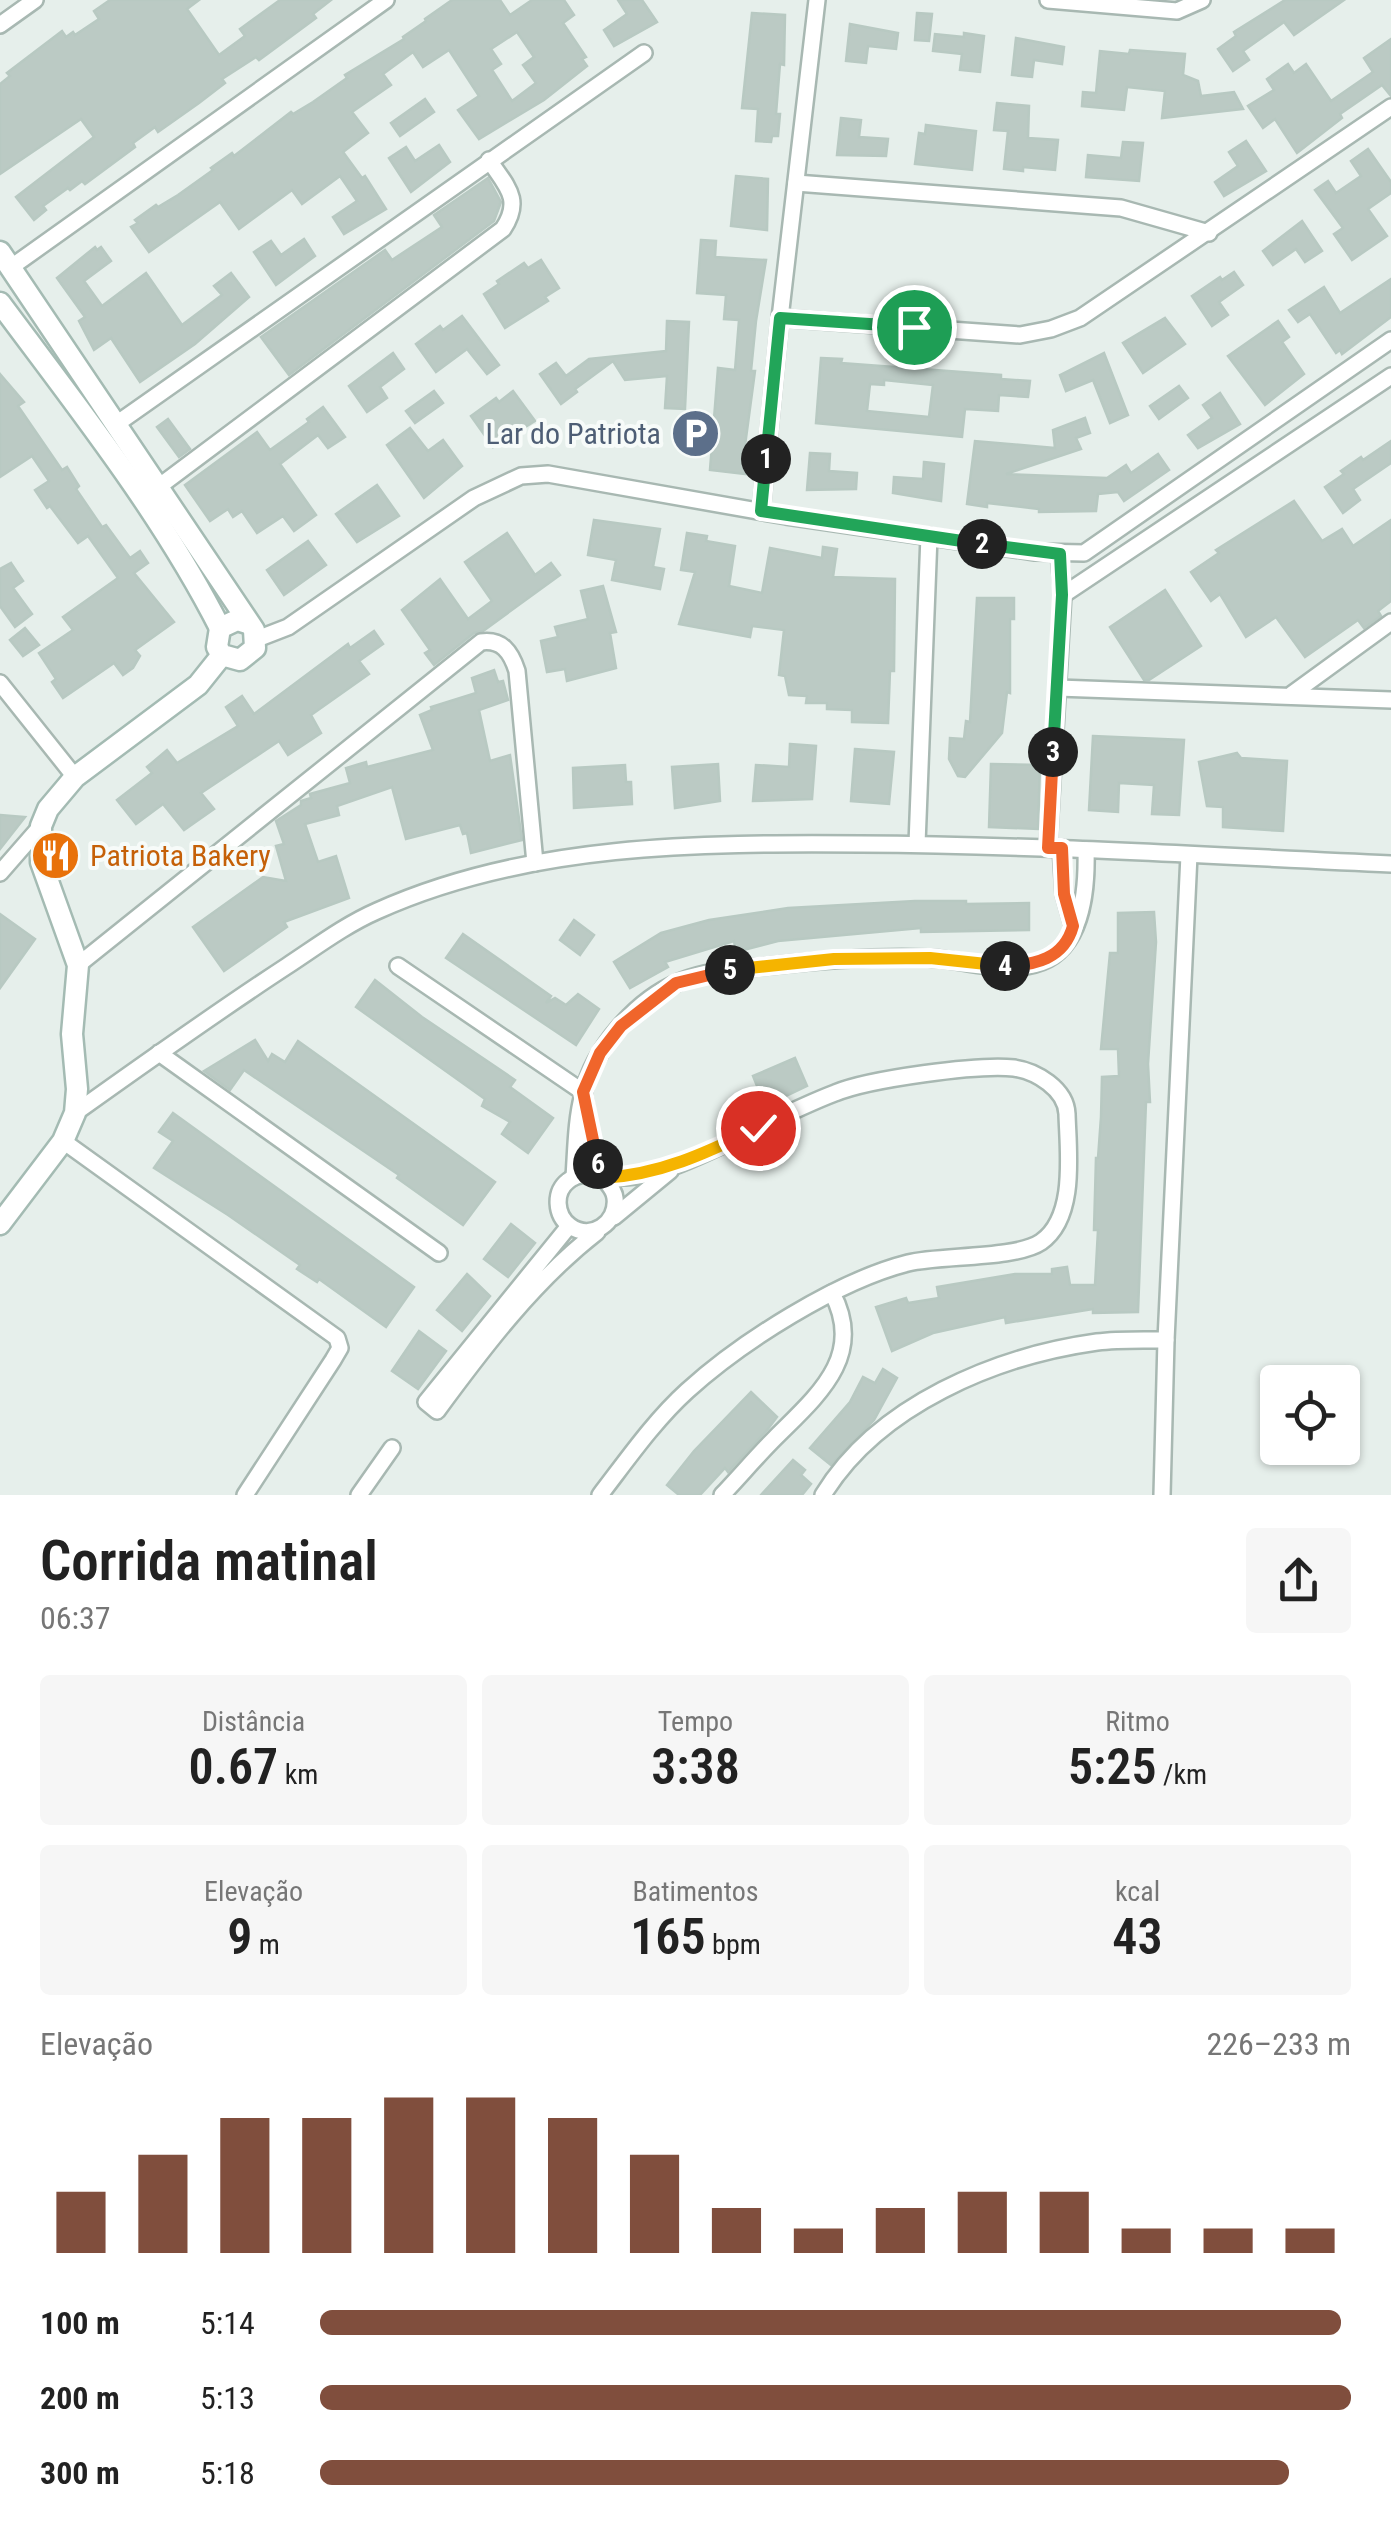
<!DOCTYPE html>
<html lang="pt">
<head>
<meta charset="utf-8">
<style>
  body { margin:0; font-family:"Roboto Condensed",sans-serif; background:#f6f6f6; color:#222; height:100vh; display:flex; flex-direction:column; font-size:38px; white-space:nowrap }
  * { box-sizing:border-box; margin:0 }
  p { font-size:32px; color:#767676 }
  .icon { flex:none; width:55px; height:55px; fill:none; stroke:currentColor; stroke-width:2; stroke-linecap:round; stroke-linejoin:round }
  .map { position:relative; height:1495px; overflow:hidden }
  .drawer { display:flex; flex-direction:column; background:#fff; flex:1 }
  .drawer>* { flex:none }
  .buttons { position:absolute; left:1260px; top:1365px; display:grid; gap:20px }
  .buttons a { display:grid; place-items:center; width:100px; height:100px; border-radius:10px; background:#fff; box-shadow:0 2px 8px #0004; font-size:50px }
  .pin { position:absolute; display:grid; place-items:center; width:85px; height:85px; color:#fff; margin:-42px; border:5px solid #fff; border-radius:50%; box-shadow:0 2px 10px #0007 }
  .km { position:absolute; width:50px; height:50px; margin:-25px; border-radius:50%; background:#222; color:#fff; font-size:28px; line-height:50px; text-align:center }
  .round { display:grid; place-items:center; flex:none; width:105px; height:105px; border-radius:10px; background:#f6f6f6 }
  .headline { display:flex; align-items:center; justify-content:space-between; height:170px; padding:0 40px }
  h1 { font-size:55px; font-weight:600; line-height:75px }
  .stats { display:grid; grid-template-columns:repeat(3,1fr); gap:15px; height:170px; padding:10px 40px }
  .stats div { display:grid; align-content:center; border-radius:10px; background:#f6f6f6; text-align:center }
  .stats b { font-size:50px; font-weight:600 }
  .stats small { font-size:28px; font-weight:400 }
  .stats p { font-size:28px }
  .chart { height:280px; padding:20px 40px }
  .chart p { display:flex; justify-content:space-between }
  .chart svg { width:100%; height:180px; margin-top:10px; stroke:#804e3d; stroke-width:6 }
  ul { padding:0 40px; list-style:none; font-size:32px }
  li { display:grid; grid-template-columns:160px 120px 1fr; align-items:center; height:75px }
  li i { height:25px; border-radius:12px; background:#804e3d }
  .map>svg:first-child { display:block }
</style>
</head>
<body>
<div class="map">
<svg width="1391" height="1495" viewBox="0 0 1391 1495">
  <rect width="100%" height="100%" fill="#e6efeb"/>
  <g fill="#bbcac4" stroke="#b8c9c2" stroke-width="2.5" fill-rule="evenodd">
    <path d="M110 0H199L187 9 219 55 245 36 240 29 280 0H331L313 14 316 18 259 60 256 57 222 79 225 83 199 103 158 132 155 127 133 143 135 147 85 184 82 181 70 190 68 188 43 206 46 210 34 220 16 197 94 137 81 119 0 174V84L10 76 7 73 62 31 66 37 73 32 75 35 99 19 94 11Z"/>
    <path d="M452 0H500L510 15 532 0H564L574 15 563 23 586 57 582 59 587 66 544 100 479 139 458 110 479 96 449 50 423 67 413 52 383 74 391 85 352 112 368 133 343 152 362 178 365 176 386 209 344 234 333 217 357 201 340 176 302 204 292 190 239 229 220 202 149 252 131 227 138 223 135 220 156 205 158 207 178 195 213 170 211 168 232 153 234 156 291 112 293 114 313 102 347 78 345 75 404 39 403 37 426 21 425 19ZM517 32 534 57 523 65 536 83 512 101 492 70 501 64 491 49Z"/>
    <path d="M618 0H642L657 22 614 46 604 30 627 14Z"/>
    <path d="M1285 0H1344L1294 35 1284 22 1243 51 1249 60 1233 71 1218 49 1236 36 1234 32Z"/>
    <path d="M752 13 785 15 784 65 780 64 776 114H780L778 136H772L771 142 756 141 758 109 742 108Z"/>
    <path d="M917 13 932 14 929 41 915 40Z"/>
    <path d="M850 24 898 33 896 49 868 46 866 63 846 61Z"/>
    <path d="M964 33 984 36 980 72 960 70 962 54 933 51 935 34 964 37Z"/>
    <path d="M1016 38 1064 47 1062 64 1034 60 1032 77 1012 75Z"/>
    <path d="M1391 39V96L1382 85 1340 114 1342 118 1297 153 1275 119 1263 128 1248 106 1274 90 1267 79 1288 64 1294 73 1306 64 1331 101 1373 72 1364 58Z"/>
    <path d="M1130 50 1185 54 1183 75 1198 81 1201 96 1234 92 1243 109 1162 118 1165 91 1127 87 1124 110 1082 106 1083 92 1096 93 1100 51 1129 54Z"/>
    <path d="M425 99 434 112 400 136 391 123Z"/>
    <path d="M997 103 1029 106 1028 138 1058 140 1055 170 1023 167V171L1004 169 1008 131 994 130Z"/>
    <path d="M841 118 861 120 859 137 888 139 886 156 837 155Z"/>
    <path d="M926 125 976 131 972 170 915 164 919 133 925 134Z"/>
    <path d="M1246 141 1266 171 1224 196 1215 182 1238 166 1229 152Z"/>
    <path d="M1123 142 1143 143 1139 181 1086 177 1088 155 1121 158Z"/>
    <path d="M439 145 450 162 411 192 389 158 406 147 415 161Z"/>
    <path d="M1368 149 1391 182V193L1368 209 1387 236 1352 260 1334 234 1343 228 1315 190 1328 181 1336 193 1361 176 1351 161Z"/>
    <path d="M736 176 768 179 767 230 731 226Z"/>
    <path d="M488 178 501 202 494 221 289 375 261 337 385 250 392 260 442 227 434 215Z"/>
    <path d="M1302 221 1322 251 1305 262 1296 249 1273 265 1263 251Z"/>
    <path d="M304 239 315 256 276 285 254 252 271 241 281 255Z"/>
    <path d="M701 240 716 241 715 257 766 260 756 321 751 371H755L744 453 748 454 746 474 710 470 718 368 735 370 739 320 724 319 726 295 697 293Z"/>
    <path d="M95 247 97 250 101 247 111 261 84 281 102 306 146 273 182 325 222 295 214 286 231 273 249 297 195 344 140 382 111 338 94 350 79 321 85 317 57 278Z"/>
    <path d="M541 260 559 288 545 297 548 301 505 328 484 294 499 284 497 281 524 263 528 268Z"/>
    <path d="M1234 272 1243 285 1219 302 1228 315 1212 326 1192 296 1220 277 1222 280Z"/>
    <path d="M1391 279V317L1342 354 1340 350 1336 353 1310 314 1298 322 1289 310 1324 287 1340 313Z"/>
    <path d="M462 316 499 365 487 374 467 349 436 372 416 344 440 326 443 330Z"/>
    <path d="M1165 318 1185 344 1143 373 1123 343Z"/>
    <path d="M667 321 689 322 685 409 665 408 667 376 625 380 613 361 575 389 577 392 561 404 540 374 556 363 566 376 589 359 666 351Z"/>
    <path d="M1278 321 1289 337 1282 342 1304 374 1265 405 1228 356Z"/>
    <path d="M393 353 404 369 380 387 387 398 367 412 349 386Z"/>
    <path d="M1104 353 1128 415 1110 423 1093 380 1066 391 1060 375Z"/>
    <path d="M821 358 842 359 841 363 1001 375V379L1030 381 1028 397 999 395 998 411 965 409 962 437 816 423ZM884 380 933 385 929 417 867 411 870 384 884 385Z"/>
    <path d="M0 374 24 402 18 406 62 470 67 467 79 486 76 489 102 527 106 525 130 558 140 551 148 563 134 573 174 622 135 650 140 656 133 668 123 675 114 663 63 698 52 682 56 679 39 653 73 630 63 617 118 578 88 536 78 543 50 506 47 508 35 490 49 481 32 456 0 477Z"/>
    <path d="M1179 386 1188 398 1159 419 1150 406Z"/>
    <path d="M434 391 443 403 415 423 406 411Z"/>
    <path d="M513 391 535 421 493 447 471 416 496 398 499 402Z"/>
    <path d="M1220 393 1240 424 1198 448 1188 435 1212 418 1203 405Z"/>
    <path d="M323 407 345 437 328 448 318 435 280 464 316 515 294 531 283 516 257 533 242 511 233 517 228 509 210 521 185 485 257 432 270 450 309 422 307 419Z"/>
    <path d="M1085 418 1090 433 1076 438 1081 449 1006 474 1107 478 1126 465 1131 473 1158 454 1169 470 1124 501 1118 492 1098 494 1096 511 1039 512V509L987 503V507L967 504 975 441 1055 448 1053 430Z"/>
    <path d="M168 419 190 449 179 457 157 427Z"/>
    <path d="M410 428 428 451 443 440 462 466 424 498 387 445Z"/>
    <path d="M1391 441V463L1353 489 1360 500 1343 513 1325 487 1344 474 1341 471 1361 457 1363 460Z"/>
    <path d="M810 453 830 454 829 471 857 473 856 489 807 490Z"/>
    <path d="M924 462 944 464 941 501 893 493 894 477 923 479Z"/>
    <path d="M377 485 399 516 357 542 336 514Z"/>
    <path d="M1294 501 1322 541 1342 529 1353 546 1391 520V601L1378 611 1381 616 1364 628 1358 620 1305 657 1276 617 1246 637 1220 594 1211 601 1191 572 1219 553 1216 550Z"/>
    <path d="M594 520 660 529 653 567 664 569 660 589 612 580 616 560 588 555Z"/>
    <path d="M507 533 535 575 551 563 560 575 483 631 474 633 434 665 425 653 430 650 402 610 440 579 468 619 492 601 465 562Z"/>
    <path d="M687 533 707 536 706 541 735 546 729 586 762 593 770 548 822 558 823 547 837 549 833 577 895 579 894 671H890L888 723 852 722V710L827 709V703H806L807 696 789 695 785 676 779 675 784 630 752 626 750 637 679 624 695 572 681 570Z"/>
    <path d="M308 541 326 565 284 595 267 570Z"/>
    <path d="M11 563 23 581 13 588 32 614 15 627 0 606V569Z"/>
    <path d="M603 586 616 632 610 633 616 668 567 681 565 669 547 672 541 641 558 637 555 627 588 619 581 591Z"/>
    <path d="M1165 590 1201 646 1149 680H1144L1110 627Z"/>
    <path d="M977 598H1014V619H1010V693L1007 692 1002 733 965 777 958 776 949 759 950 738 964 739 966 721 970 722Z"/>
    <path d="M25 628 39 645 23 656 10 640Z"/>
    <path d="M374 631 383 644 359 661 369 674 311 715 321 733 288 755 279 741 201 793 214 809 184 830 163 804 136 824 117 800 152 773 147 767 167 750 177 763 238 726 226 707 242 696 254 714 348 644 350 648Z"/>
    <path d="M494 670 498 682 503 681 508 700 479 710 490 761 510 755 522 840 471 853 467 833 463 834 460 825 406 839 392 787 337 806 339 815 305 824 318 862 336 856 349 898 284 922 287 927 224 971 193 927 263 877 286 881 276 846 284 844 276 821 301 805V801L311 798 310 794 350 783 346 768 366 762 367 767 433 750 420 715 432 710 431 707 476 693 472 678Z"/>
    <path d="M1093 736 1184 740 1179 815 1152 814 1154 785 1119 783 1118 812 1089 810Z"/>
    <path d="M790 744 816 746 812 799 753 801 756 765 789 767Z"/>
    <path d="M855 749 894 752 889 804 851 801Z"/>
    <path d="M1237 753 1241 758 1287 761 1283 831 1223 827V807L1207 806 1199 762Z"/>
    <path d="M718 764 720 801 675 808 672 767Z"/>
    <path d="M991 764 1040 765 1038 829 989 827Z"/>
    <path d="M625 765 626 782H631L632 804 574 808 573 768Z"/>
    <path d="M0 815 25 817 0 849Z"/>
    <path d="M915 901H966V904L1029 903V930L921 932V928L778 941 736 952 734 941 665 962 668 967 630 988 614 962 661 933 709 920 788 908Z"/>
    <path d="M1154 912 1156 942 1148 1064 1150 1102H1146L1138 1312 1093 1313V1309L1006 1323 1005 1317 933 1333 892 1351 876 1307 906 1298 908 1303 939 1298 937 1287 1015 1274H1052V1269L1067 1267 1070 1285H1095L1098 1230H1094L1096 1158H1098L1101 1117 1102 1077 1119 1076 1118 1049H1101L1110 953H1118V913Z"/>
    <path d="M0 914 35 939 0 988Z"/>
    <path d="M574 920 594 935 580 955 560 940Z"/>
    <path d="M463 934 551 996 546 1003 555 998 566 1005 578 994 599 1009 576 1045 446 958Z"/>
    <path d="M375 980 422 1017 515 1080 510 1087 553 1118 528 1153 502 1134 510 1122 482 1106 485 1099 356 1007Z"/>
    <path d="M255 1040 268 1061 272 1054 285 1062 298 1041 495 1182 463 1225 397 1178 399 1175 244 1070 230 1090 204 1071Z"/>
    <path d="M795 1058 807 1086 765 1106 753 1076Z"/>
    <path d="M173 1113 414 1287 386 1327 319 1279 317 1282 297 1269 300 1265 228 1215 154 1168 173 1141 159 1132Z"/>
    <path d="M511 1224 535 1243 508 1277 484 1259Z"/>
    <path d="M467 1274 490 1296 462 1331 437 1310Z"/>
    <path d="M419 1331 446 1351 418 1389 392 1371Z"/>
    <path d="M883 1369 897 1378 874 1420 831 1465 810 1448 850 1402 863 1377 875 1383Z"/>
    <path d="M751 1392 777 1417 768 1429 728 1472 725 1468 700 1495H679L667 1485 694 1451Z"/>
    <path d="M793 1460 805 1470 801 1475 811 1484 802 1495H761Z"/>
  </g>
  <g fill="none" stroke-linecap="round" stroke-linejoin="round">
    <defs>
      <g id="street">
        <path d="M1048 0 1177 11 1202 0"/>
        <path d="M0 25 35 0"/>
        <path d="M796 183 1121 208 1209 233"/>
        <path d="M10 268 386 0"/>
        <path d="M780 318 1020 335 1051 329 1080 318 1391 107"/>
        <path d="M115 425 644 53"/>
        <path d="M157 488 503 229C523 199 506 186 489 160"/>
        <path d="M761 511 780 318 817 0"/>
        <path d="M1063 595 1391 376"/>
        <path d="M257 639 288 627 474 498 521 476 548 474 786 516 1035 552 1084 553 1391 340"/>
        <path d="M0 683 75 777"/>
        <path d="M1058 688 1391 700"/>
        <path d="M1292 694 1391 622"/>
        <path d="M917 844 929 536"/>
        <path d="M1048 848 1063 595 1059 554"/>
        <path d="M1061 848 1064 894 1073 926"/>
        <path d="M0 873 41 826"/>
        <path d="M78 965 481 642C502 639 511 652 517 671L535 863"/>
        <path d="M398 966 583 1092C588 1119 591 1148 601 1173 605 1183 614 1187 615 1198 618 1223 591 1241 570 1226 555 1215 554 1192 568 1181 583 1168 607 1178 626 1177 657 1175 684 1163 712 1150 753 1131 793 1109 835 1093 869 1079 978 1064 1014 1068 1036 1071 1066 1089 1067 1114 1068 1151 1077 1217 1041 1242 1016 1259 941 1255 908 1263 837 1281 741 1342 687 1391 654 1421 627 1460 600 1495"/>
        <path d="M159 1053 439 1253"/>
        <path d="M75 1113C145 1063 215 1013 287 966 316 947 345 925 377 911 528 843 699 843 861 844 1038 845 1214 856 1391 864"/>
        <path d="M63 1141 337 1338 340 1348 333 1360 245 1495"/>
        <path d="M574 1177C576 1149 576 1120 583 1094 594 1048 636 1000 679 982 708 970 738 969 769 966 822 960 874 956 928 958 964 959 1013 978 1048 959 1084 939 1087 886 1086 850"/>
        <path d="M614 1217 670 1171"/>
        <path d="M569 1226 426 1402 437 1411C484 1347 534 1281 597 1232"/>
        <path d="M359 1495 392 1448"/>
        <path d="M722 1495C740 1476 757 1456 775 1438 817 1396 866 1356 832 1293"/>
        <path d="M823 1495C878 1405 996 1356 1097 1342 1119 1339 1143 1340 1166 1340"/>
        <path d="M1162 1495 1166 1340 1189 855"/>
      </g>
      <g id="secondary">
        <path d="M0 252 254 630 255 648 240 660 222 655 217 647 220 628 237 620 247 623"/>
        <path d="M0 303C78 408 161 512 220 628"/>
        <path d="M0 1224 63 1141 75 1113 77 1089 72 1034 78 965 41 862V826L48 809 75 777 198 685 222 655"/>
      </g>
    </defs>
    <use href="#street" stroke="#a8b8b2" stroke-width="20"/>
    <use href="#secondary" stroke="#a4bbb3" stroke-width="25"/>
    <use href="#street" stroke="#fff" stroke-width="15"/>
    <use href="#secondary" stroke="#fff" stroke-width="20"/>
  </g>
  <g fill="none" stroke-linecap="round" stroke-linejoin="round">
    <defs>
      <path id="split-1" d="M766 459 780 318 914 327"/>
      <path id="split-2" d="M766 459 761 511 982 544"/>
      <path id="split-3" d="M982 544 1060 554 1062 595 1053 752"/>
      <path id="split-4" d="M1005 966C1035 965 1064 959 1073 926L1064 894 1062 848H1048L1053 752"/>
      <path id="split-5" d="M730 970 834 959 930 958 1005 966"/>
      <path id="split-6" d="M598 1164 583 1092 600 1053 621 1026 676 983 730 970"/>
      <path id="split-7" d="M598 1164 602 1178C660 1175 706 1153 758 1128"/>
    </defs>
    <use href="#split-1" stroke="#fff" stroke-width="20"/>
    <use href="#split-2" stroke="#fff" stroke-width="20"/>
    <use href="#split-3" stroke="#fff" stroke-width="20"/>
    <use href="#split-4" stroke="#fff" stroke-width="20"/>
    <use href="#split-5" stroke="#fff" stroke-width="20"/>
    <use href="#split-6" stroke="#fff" stroke-width="20"/>
    <use href="#split-7" stroke="#fff" stroke-width="20"/>
    <use href="#split-1" stroke="#22a559" stroke-width="12"/>
    <use href="#split-2" stroke="#22a559" stroke-width="12"/>
    <use href="#split-3" stroke="#22a559" stroke-width="12"/>
    <use href="#split-4" stroke="#f0652b" stroke-width="12"/>
    <use href="#split-5" stroke="#f5b400" stroke-width="12"/>
    <use href="#split-6" stroke="#f0652b" stroke-width="12"/>
    <use href="#split-7" stroke="#f5b400" stroke-width="12"/>
  </g>
  <defs>
    <symbol id="parking-disc" viewBox="-11 -11 22 22"><circle r="9.5" fill="#5c6f8a" stroke="#f7fbf9"/><path d="M-3.5-5.5H1a3.5 3.5 0 0 1 0 7H-1V5.5H-3.5ZM-1-3.4V-.6H.8a1.4 1.4 0 0 0 0-2.8Z" fill="#fff"/></symbol>
    <symbol id="restaurant-disc" viewBox="-11 -11 22 22"><circle r="9.5" fill="#e8710a" stroke="#f7fbf9"/><path d="M-5-6h1v4h1v-4h1v4h1v-4h1v5L-1.5 .5V6h-2V.5L-5-1ZM5-6V6H3V1.5H1.5Q1.5-4 5-6Z" fill="#fff"/></symbol>
  </defs>
  <g fill-rule="evenodd">
    <use href="#parking-disc" x="668" y="406" width="55" height="55"/>
    <use href="#restaurant-disc" x="28" y="828" width="55" height="55"/>
  </g>
  <g text-anchor="middle" dominant-baseline="central" stroke-width="8" stroke-linejoin="round" paint-order="stroke">
    <g font-size="30" fill="#4e5e75" stroke="#f7fbf9" text-anchor="end">
      <text x="661" y="433">Lar do Patriota</text>
    </g>
    <g font-size="30" fill="#c56008" stroke="#f7fbf9" text-anchor="start">
      <text x="90" y="855">Patriota Bakery</text>
    </g>
  </g>
</svg>
<div class="buttons">
<a><svg class="icon" aria-label="locate" viewBox="0 0 24 24"><circle cx="12" cy="12" r="6"/><path d="M12 2v4M12 18v4M2 12h4M18 12h4"/></svg></a>
</div>
<div class="pin" style="left:914px;top:327px;background:#1e9e55"><svg class="icon" aria-label="arrive" viewBox="0 0 24 24"><path d="M6 21V4h12l-3 4 3 4H6"/></svg></div>
<div class="pin" style="left:758px;top:1128px;background:#d93025"><svg class="icon" aria-label="check" viewBox="0 0 24 24"><path d="M5 12l5 5 9-10"/></svg></div>
<b class="km" style="left:766px;top:459px">1</b>
<b class="km" style="left:982px;top:544px">2</b>
<b class="km" style="left:1053px;top:752px">3</b>
<b class="km" style="left:1005px;top:966px">4</b>
<b class="km" style="left:730px;top:970px">5</b>
<b class="km" style="left:598px;top:1164px">6</b>
</div>
<section class="drawer">
<div class="headline"><div><h1>Corrida matinal</h1><p>06:37</p></div><a class="round"><svg class="icon" aria-label="share" viewBox="0 0 24 24"><path d="M12 15V3M7 8l5-5 5 5M5 13v7h14v-7"/></svg></a></div>
<div class="stats">
<div><p>Distância</p><b>0.67<small> km</small></b></div>
<div><p>Tempo</p><b>3:38</b></div>
<div><p>Ritmo</p><b>5:25<small> /km</small></b></div>
</div>
<div class="stats">
<div><p>Elevação</p><b>9<small> m</small></b></div>
<div><p>Batimentos</p><b>165<small> bpm</small></b></div>
<div><p>kcal</p><b>43</b></div>
</div>
<div class="chart"><p><span>Elevação</span>226–233 m</p>
<svg viewBox="0 0 160 44" preserveAspectRatio="none"><path d="M5 44V29M15 44V20M25 44V11M35 44V11M45 44V6M55 44V6M65 44V11M75 44V20M85 44V33M95 44V38M105 44V33M115 44V29M125 44V29M135 44V38M145 44V38M155 44V38"/></svg>
</div>
<ul>
<li><b>100 m</b>5:14<i style="width:99%"></i></li>
<li><b>200 m</b>5:13<i style="width:100%"></i></li>
<li><b>300 m</b>5:18<i style="width:94%"></i></li>
</ul>
</section>
</body>
</html>
